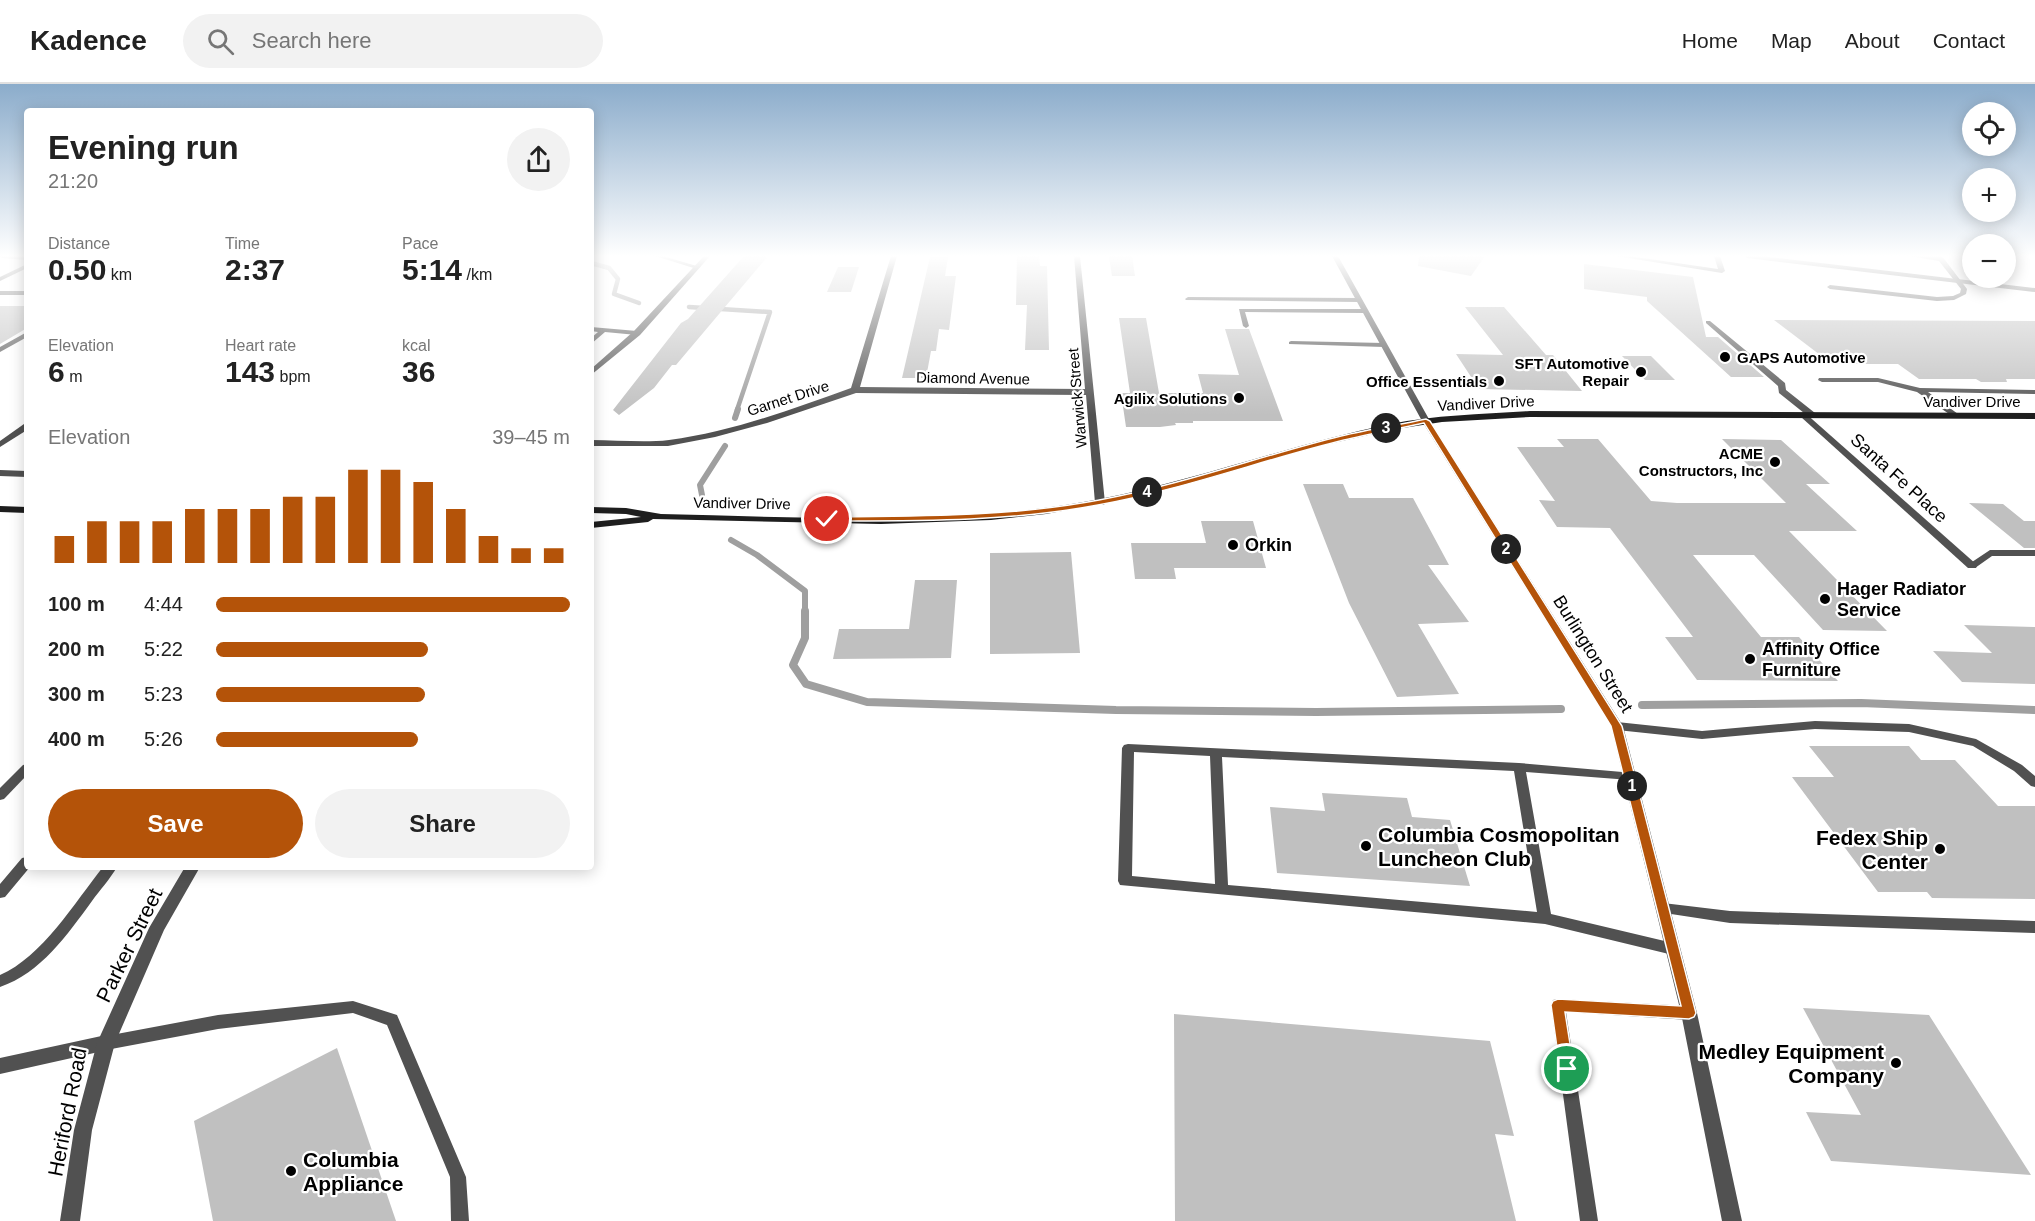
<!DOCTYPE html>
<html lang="en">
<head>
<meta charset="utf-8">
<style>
  body { margin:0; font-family:Arial,sans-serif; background:#f2f2f2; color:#222; height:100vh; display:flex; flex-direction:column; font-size:22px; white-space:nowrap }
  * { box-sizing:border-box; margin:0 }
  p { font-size:20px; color:#767676 }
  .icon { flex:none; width:33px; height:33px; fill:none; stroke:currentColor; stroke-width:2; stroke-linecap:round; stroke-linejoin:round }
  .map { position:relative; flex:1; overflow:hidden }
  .details { position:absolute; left:24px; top:24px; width:570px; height:762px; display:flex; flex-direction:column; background:#fff; border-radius:6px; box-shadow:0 3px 15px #0003 }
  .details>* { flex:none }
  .tools { position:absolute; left:1962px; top:18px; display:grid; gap:12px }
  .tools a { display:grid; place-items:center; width:54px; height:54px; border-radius:50%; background:#fff; box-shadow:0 3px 15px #0003; font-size:30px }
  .pin { position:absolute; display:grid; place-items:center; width:51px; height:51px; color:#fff; margin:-26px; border:3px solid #fff; border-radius:50%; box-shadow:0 2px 6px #0007 }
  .km { position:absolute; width:30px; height:30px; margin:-15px; border-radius:50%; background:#222; color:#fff; font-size:16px; line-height:30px; text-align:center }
  .round { display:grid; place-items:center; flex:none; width:63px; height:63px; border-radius:32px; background:#f2f2f2 }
  .head { display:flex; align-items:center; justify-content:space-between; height:102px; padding:0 24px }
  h1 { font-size:33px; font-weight:700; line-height:45px }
  .stats { display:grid; grid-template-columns:repeat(3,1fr); gap:9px; height:102px; padding:6px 24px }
  .stats div { display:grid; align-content:center }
  .stats b { font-size:30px; font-weight:700 }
  .stats small { font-size:16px; font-weight:400 }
  .stats p { font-size:16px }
  .chart { height:168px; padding:12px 24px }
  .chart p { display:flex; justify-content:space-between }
  .chart svg { width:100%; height:108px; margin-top:6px; stroke:#b45309; stroke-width:6 }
  .button { display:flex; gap:12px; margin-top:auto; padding:12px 24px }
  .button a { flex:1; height:69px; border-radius:36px; background:#b45309; color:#fff; font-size:24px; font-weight:700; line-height:69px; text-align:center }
  .button a+a { background:#f2f2f2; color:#222 }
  ul { padding:0 24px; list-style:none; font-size:20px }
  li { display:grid; grid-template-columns:96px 72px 1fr; align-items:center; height:45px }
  li i { height:15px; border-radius:8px; background:#b45309 }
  header { display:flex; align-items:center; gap:36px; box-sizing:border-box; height:84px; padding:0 30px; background:#fff; border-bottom:2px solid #e0e0e0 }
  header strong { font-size:28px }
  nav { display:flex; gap:33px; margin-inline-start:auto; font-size:21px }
  .search { width:420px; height:54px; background:#f2f2f2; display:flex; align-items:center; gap:15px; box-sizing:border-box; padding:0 21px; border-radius:33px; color:#767676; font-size:22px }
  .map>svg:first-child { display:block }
</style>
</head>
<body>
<header>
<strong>Kadence</strong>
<div class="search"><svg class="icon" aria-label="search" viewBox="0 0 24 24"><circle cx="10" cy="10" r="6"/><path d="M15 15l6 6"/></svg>Search here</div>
<nav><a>Home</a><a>Map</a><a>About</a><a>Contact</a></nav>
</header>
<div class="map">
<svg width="2035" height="1137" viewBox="0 0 2035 1137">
  <rect width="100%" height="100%" fill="#fff"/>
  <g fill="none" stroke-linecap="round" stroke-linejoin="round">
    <g stroke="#9f9f9f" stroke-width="4.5">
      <path d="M591 179 609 184 618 195 614 210 639 219"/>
      <path d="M689 223 770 228 737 326"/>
    </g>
    <g stroke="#9f9f9f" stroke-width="6">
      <path d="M735 334 738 325"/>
      <path d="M702 411 700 401 725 362"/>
      <path d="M731 456 757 471 805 507V528"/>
    </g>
    <g stroke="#9f9f9f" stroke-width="8">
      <path d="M805 527V554L793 581 806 600 867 618 1116 626 1316 628 1561 625"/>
      <path d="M1642 621 1861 619 2035 626"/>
    </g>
  </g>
  <g fill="#c0c0c0">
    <path d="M744 172H768L676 281H672L654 304 619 331 613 326 681 239 688 235Z"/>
    <path d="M1017 172H1039L1040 182H1047L1049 266H1025L1027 221H1016Z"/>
    <path d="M1109 172H1132L1135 192H1112Z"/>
    <path d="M1419 172H1485L1471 192 1418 182Z"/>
    <path d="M930 173H948L945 192H956L949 246 939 245 936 267H931L926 294H902Z"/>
    <path d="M1584 180 1693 193 1706 253H1718L1764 293H1731L1647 217V213L1584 205Z"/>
    <path d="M838 183H859L851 208H827Z"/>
    <path d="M0 222H27V244L0 260Z"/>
    <path d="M1465 223H1504L1546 271H1553L1582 307 1479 305 1456 270 1503 271Z"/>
    <path d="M1119 234H1146L1159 309H1203L1198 290 1239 291 1225 245H1249L1283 337H1193V339H1175L1176 341 1160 343H1126L1121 309H1130Z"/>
    <path d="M1774 236 2035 237V295H2006L2007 298H1981L1976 295H1919L1898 280H1832Z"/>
    <path d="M1622 272H1651L1675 296H1645Z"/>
    <path d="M1557 355H1598L1651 417 1677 419H1786L1722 355 1781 356 1830 400H1806L1857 447H1789L1887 547 1823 546 1754 471H1693L1761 553H1799L1838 597 1697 596 1665 553H1693L1610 444 1557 443 1539 416 1555 417 1517 363H1564Z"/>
    <path d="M1303 400H1343L1349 414H1413L1449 481H1428L1469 538 1418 540 1459 610 1397 613 1349 519Z"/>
    <path d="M1969 419 2003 420 2024 437H2035V464H2024Z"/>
    <path d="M1201 437H1253L1266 484H1174L1176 495H1135L1131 459H1206Z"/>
    <path d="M1071 468 1080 569 990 570V469Z"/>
    <path d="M915 496H957L951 574 833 575 839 545H909Z"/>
    <path d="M1964 541 2035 543V600L1962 598 1933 567 1992 569Z"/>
    <path d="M1809 662H1909L1921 676H1955L1998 722H2035V815L1932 814 1927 808H1878L1792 693H1834Z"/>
    <path d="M1322 709 1407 714 1412 733 1450 736 1470 802 1277 789 1270 723 1325 727Z"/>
    <path d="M1803 924 1929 931 2031 1091 1831 1077 1806 1028 1861 1031Z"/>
    <path d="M1174 930 1490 957 1514 1052 1495 1050 1516 1137H1175Z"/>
    <path d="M337 964 396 1137H213L194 1037Z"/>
  </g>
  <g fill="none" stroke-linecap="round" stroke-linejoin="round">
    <g fill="#515151" fill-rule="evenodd">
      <path d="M0 172H27V176L2 174Z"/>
      <path d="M655 172H663L700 183 697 185Z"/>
      <path d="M1616 172H1629L1718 185 1714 172H1720L1725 187 1722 189Z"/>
      <path d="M1909 172H1942L1967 205 1966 210 1954 216 1937 217 1830 205 1827 203 1830 201 1937 213 1953 212 1960 209 1961 205 1939 177Z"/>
      <path d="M27 180V184L0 197V193Z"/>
      <rect x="0" y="207" width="27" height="4"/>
      <path d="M1188 213 1359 214 1362 216 1359 218 1186 216 1185 215Z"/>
      <path d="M1239 225H1365L1368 227 1365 229 1245 228 1249 242 1246 244 1243 242Z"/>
      <path d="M1706 237H1710L1785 299 1786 306 1815 329V333H1809L1779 309 1778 302 1706 239Z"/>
      <path d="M591 243 637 247 640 249 637 251 605 248 591 260V254L598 248 591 247Z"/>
      <path d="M27 248V253L0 268V263Z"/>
      <path d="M1291 257 1384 259 1387 261 1384 263 1289 260V258Z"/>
      <path d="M1819 294H1878L1920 304 2035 306V310L1928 308 1958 330 1959 332 1955 334 1917 308 1878 298H1822L1818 296Z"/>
      <path d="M24 340H27V346L0 363V357Z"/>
      <path d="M0 386 27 387V393L0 392Z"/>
      <path d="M1990 466H2035V472H1992L1975 484H1969L1967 482 1969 480Z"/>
      <path d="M1815 637 1909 640 1976 655 2022 681 2035 692V703L2031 702 2014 687 1973 662 1909 648 1815 645 1702 655 1617 646 1613 645 1611 642 1613 639 1617 638 1702 647Z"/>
      <path d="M1128 660 1519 679 1634 689 1636 692 1634 695 1630 696 1526 688 1551 830 1673 859 1678 861 1680 865 1678 869 1673 871 1545 840 1120 801 1118 797 1122 664 1124 661ZM1134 668 1210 672 1215 800 1132 792ZM1222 673 1514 687 1537 828 1228 801Z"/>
      <path d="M27 680V691L4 715 0 716V704L23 681Z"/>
      <path d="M27 773V783H30L5 813 0 814V800L22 774Z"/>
      <path d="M103 783H117C110 795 100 806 92 817 67 851 41 889 0 903V891C42 873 75 818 103 783Z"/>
      <path d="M1663 819 1730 827 2035 837V849L1730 839 1658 828 1656 824 1658 820Z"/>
      <path d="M1558 915 1689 922 1694 924 1696 929 1694 934 1689 936 1566 928 1598 1137H1580L1551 921 1553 916Z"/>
      <path d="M353 917 397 931 466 1093 469 1137H451L450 1093 387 941 353 929 218 945 106 966 101 964 98 959 101 954 106 952 218 931Z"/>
    </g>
    <g fill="#515151" fill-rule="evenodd">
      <path d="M704 172H710L640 251 591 291V285L634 247Z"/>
      <path d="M891 172H897L860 303 1085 305 1074 172H1080L1105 419 1104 421H1096L1095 419 1086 311 856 309 767 339 715 353 668 362H591V356C617 356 644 359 669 356 732 348 792 325 851 304Z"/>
      <path d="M1332 172H1338L1430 337 1623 642 1697 929 1742 1137H1722L1681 929 1611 642 1422 337Z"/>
      <path d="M1744 172H1761L2035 204V208L1747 174Z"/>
      <path d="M1804 328 1976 480 1977 482 1976 484H1968L1801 333V329Z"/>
      <path d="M106 951 112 953 115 959 112 965 0 990V974Z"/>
    </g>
    <path fill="#515151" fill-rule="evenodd" d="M185 783H200L164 846 115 959 92 1046 80 1137H60L74 1046 97 959 149 844Z"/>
    <g fill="#1e1e1e" fill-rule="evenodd">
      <path d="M1530 327 2035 329V335L1530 333 1442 338 1390 346 1320 362 1137 413 1046 430 991 436 881 440 653 435 648 438 591 444V438L641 433 626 430 591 429V423L626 424 661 430C807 433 955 443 1100 415 1198 396 1292 360 1390 340 1436 331 1483 330 1530 327Z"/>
      <path d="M0 422 27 423V429L0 428Z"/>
    </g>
  </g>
  <linearGradient id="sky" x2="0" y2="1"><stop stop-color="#8baccb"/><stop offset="0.52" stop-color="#fff"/><stop offset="1" stop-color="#fff" stop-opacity="0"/></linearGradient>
  <rect width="2035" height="331" fill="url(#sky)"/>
  <path fill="#b45309" stroke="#fff" stroke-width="1.5" d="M1426 335 1430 337 1622 642 1696 929 1694 933 1689 935 1565 928 1574 985 1572 989 1567 991 1562 989 1560 985 1551 921 1553 917 1558 915 1681 922 1611 642 1424 339C1397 345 1370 350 1344 356 1262 376 1182 406 1098 421 1008 438 919 437 827 437L823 435 827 433C919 432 1009 433 1099 416 1181 401 1260 372 1341 352 1369 345 1398 341 1426 335Z"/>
  <g fill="#000" stroke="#fff" stroke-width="2">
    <circle cx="1725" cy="273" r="6"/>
    <circle cx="1641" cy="288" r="6"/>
    <circle cx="1499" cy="297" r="6"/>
    <circle cx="1239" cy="314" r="6"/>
    <circle cx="1775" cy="378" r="6"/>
    <circle cx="1233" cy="461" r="6"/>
    <circle cx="1825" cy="515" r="6"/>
    <circle cx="1750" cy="575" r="6"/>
    <circle cx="1366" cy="762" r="6"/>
    <circle cx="1940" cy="765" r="6"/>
    <circle cx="1896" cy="979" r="6"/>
    <circle cx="291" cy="1087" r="6"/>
  </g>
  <g text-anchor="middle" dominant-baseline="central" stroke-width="4.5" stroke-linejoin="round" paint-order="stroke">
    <g font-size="15" font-weight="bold" fill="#000" stroke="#fff" text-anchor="end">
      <text x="1737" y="273" text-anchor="start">GAPS Automotive</text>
      <text x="1629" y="279">SFT Automotive<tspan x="1629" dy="17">Repair</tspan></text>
      <text x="1487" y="297">Office Essentials</text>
      <text x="1227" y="314">Agilix Solutions</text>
      <text x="1763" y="369">ACME<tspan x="1763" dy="17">Constructors, Inc</tspan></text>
    </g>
    <g font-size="15" fill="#000" stroke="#fff">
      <text transform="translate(973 294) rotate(1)">Diamond Avenue</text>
      <text transform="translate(788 314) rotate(-18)">Garnet Drive</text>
      <text transform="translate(1077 314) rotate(-95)">Warwick Street</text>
      <text x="1972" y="317">Vandiver Drive</text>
      <text transform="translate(1486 319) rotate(-3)">Vandiver Drive</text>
      <text transform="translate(742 419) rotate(1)">Vandiver Drive</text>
    </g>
    <g font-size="18" fill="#000" stroke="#fff">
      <text transform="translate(1899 394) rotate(42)">Santa Fe Place</text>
      <text transform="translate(1593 570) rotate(58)">Burlington Street</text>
    </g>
    <g font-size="18" font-weight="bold" fill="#000" stroke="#fff" text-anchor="start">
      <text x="1245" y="461">Orkin</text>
      <text x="1837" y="505">Hager Radiator<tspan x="1837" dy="21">Service</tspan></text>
      <text x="1762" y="565">Affinity Office<tspan x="1762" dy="21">Furniture</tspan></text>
    </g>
    <g font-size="21" font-weight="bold" fill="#000" stroke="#fff" text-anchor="start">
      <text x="1378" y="750">Columbia Cosmopolitan<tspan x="1378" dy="24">Luncheon Club</tspan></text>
      <text x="1928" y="753" text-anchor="end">Fedex Ship<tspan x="1928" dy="24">Center</tspan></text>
      <text x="1884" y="967" text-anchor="end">Medley Equipment<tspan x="1884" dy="24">Company</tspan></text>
      <text x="303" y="1075">Columbia<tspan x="303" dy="24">Appliance</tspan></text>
    </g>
    <g font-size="21" fill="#000" stroke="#fff">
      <text transform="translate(129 861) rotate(-64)">Parker Street</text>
      <text transform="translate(67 1028) rotate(-79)">Heriford Road</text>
    </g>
  </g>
</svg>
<div class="tools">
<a><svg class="icon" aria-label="locate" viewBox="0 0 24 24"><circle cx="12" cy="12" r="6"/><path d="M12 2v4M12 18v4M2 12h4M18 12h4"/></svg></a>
<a>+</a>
<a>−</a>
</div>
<div class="pin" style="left:1567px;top:985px;background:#1e9e55"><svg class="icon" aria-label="arrive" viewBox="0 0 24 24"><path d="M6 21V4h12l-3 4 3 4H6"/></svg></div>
<div class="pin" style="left:827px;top:435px;background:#d93025"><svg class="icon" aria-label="check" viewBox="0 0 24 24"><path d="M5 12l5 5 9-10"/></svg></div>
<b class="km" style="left:1632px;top:702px">1</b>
<b class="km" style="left:1506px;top:465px">2</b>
<b class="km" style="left:1386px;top:344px">3</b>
<b class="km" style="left:1147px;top:408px">4</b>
<section class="details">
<div class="head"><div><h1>Evening run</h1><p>21:20</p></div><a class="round"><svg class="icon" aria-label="share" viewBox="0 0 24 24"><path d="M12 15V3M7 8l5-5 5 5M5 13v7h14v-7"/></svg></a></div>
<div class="stats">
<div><p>Distance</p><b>0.50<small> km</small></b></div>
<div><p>Time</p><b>2:37</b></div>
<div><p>Pace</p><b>5:14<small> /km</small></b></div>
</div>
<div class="stats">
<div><p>Elevation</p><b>6<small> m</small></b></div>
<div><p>Heart rate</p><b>143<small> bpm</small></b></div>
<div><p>kcal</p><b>36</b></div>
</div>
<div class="chart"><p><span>Elevation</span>39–45 m</p>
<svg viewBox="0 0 160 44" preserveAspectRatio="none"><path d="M5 44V33M15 44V27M25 44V27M35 44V27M45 44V22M55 44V22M65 44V22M75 44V17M85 44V17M95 44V6M105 44V6M115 44V11M125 44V22M135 44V33M145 44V38M155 44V38"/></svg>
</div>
<ul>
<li><b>100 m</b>4:44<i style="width:100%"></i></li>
<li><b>200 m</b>5:22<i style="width:60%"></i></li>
<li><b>300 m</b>5:23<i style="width:59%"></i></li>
<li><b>400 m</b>5:26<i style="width:57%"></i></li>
</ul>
<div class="button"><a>Save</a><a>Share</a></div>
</section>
</div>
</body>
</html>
